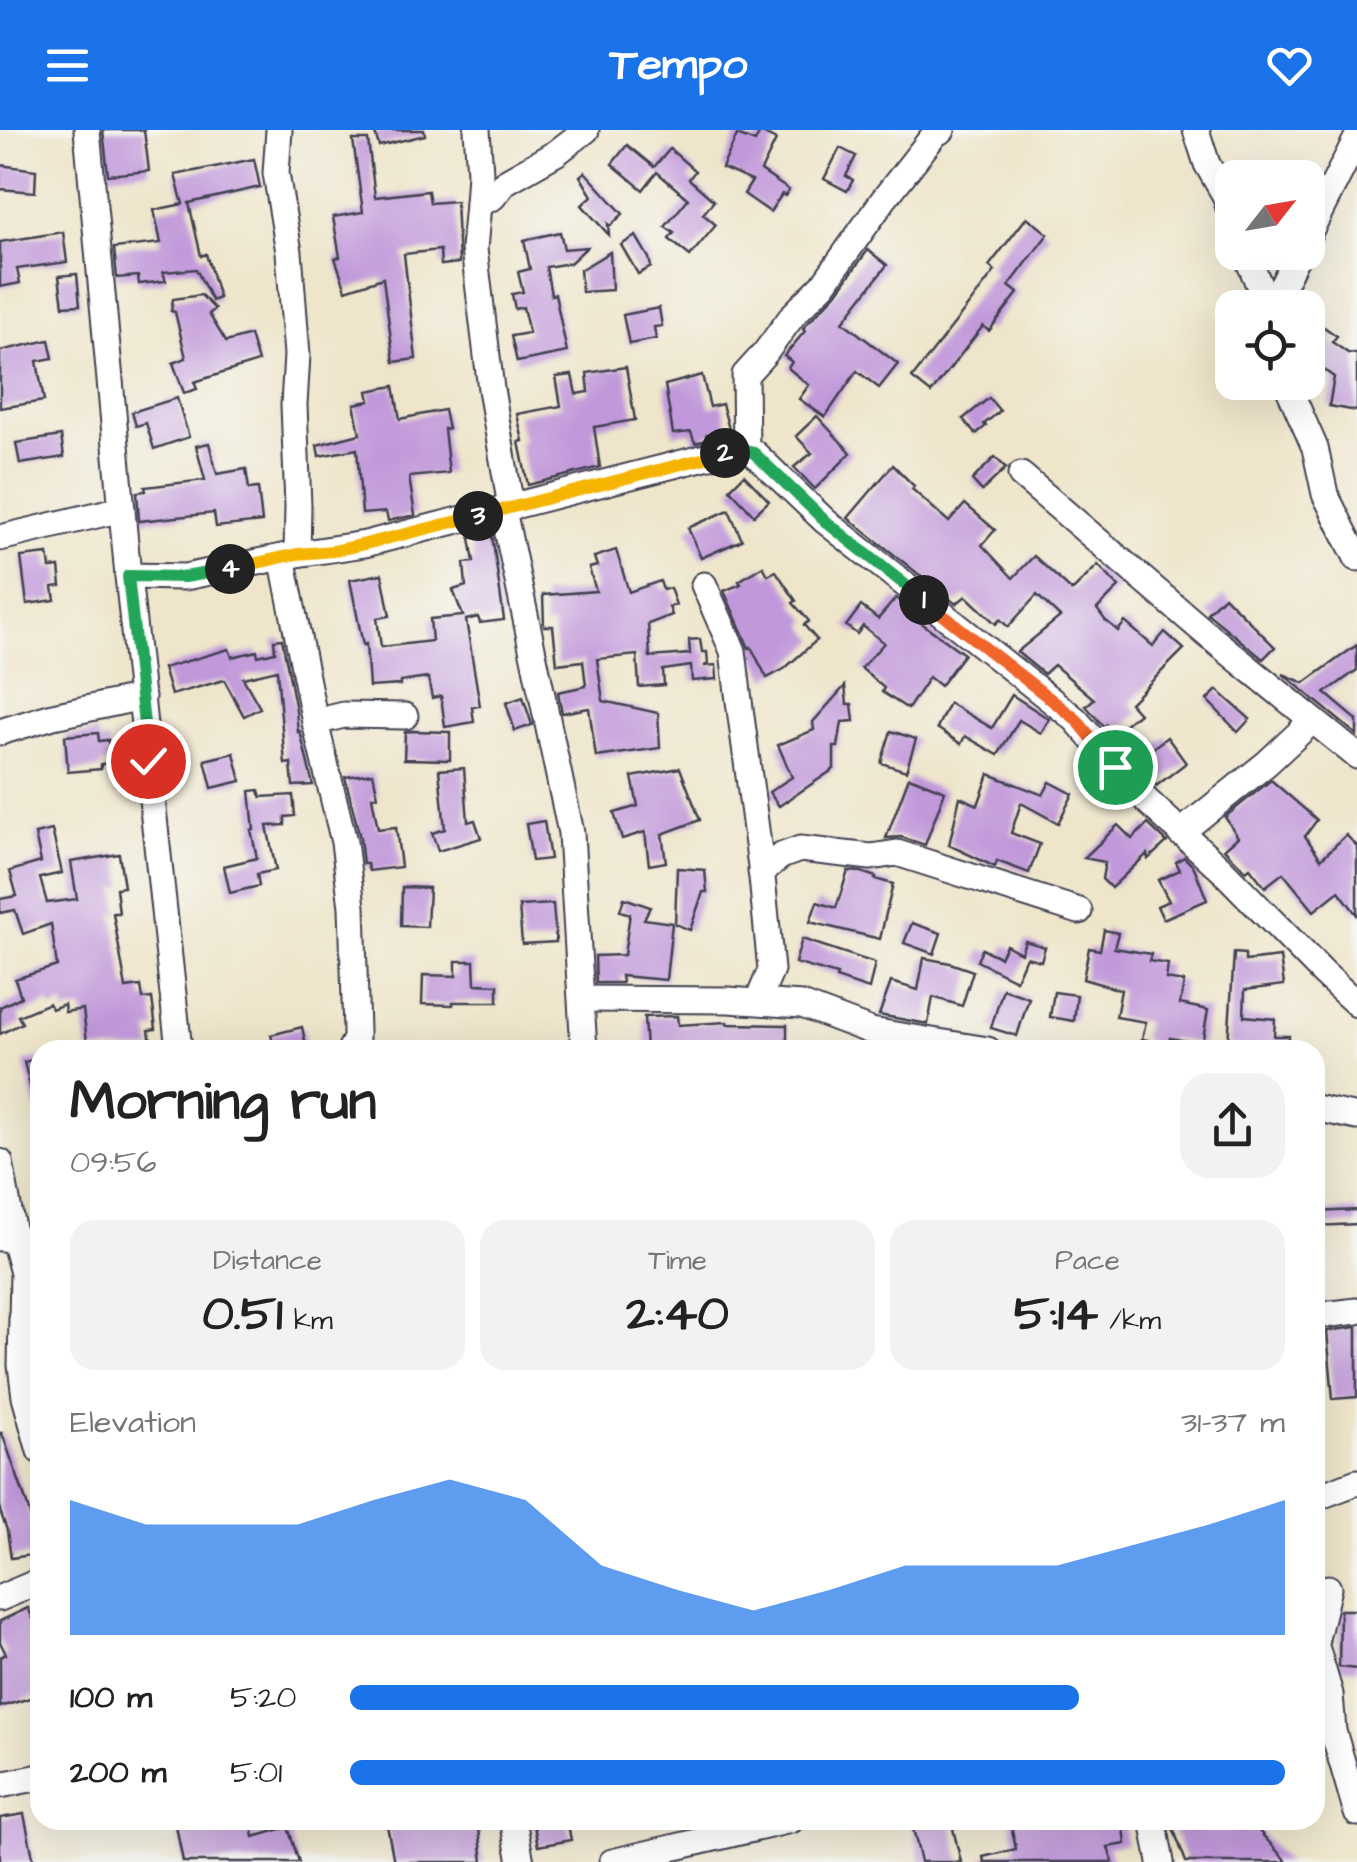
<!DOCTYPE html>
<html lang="en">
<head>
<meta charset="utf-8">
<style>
  body { margin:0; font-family:"Architects Daughter",sans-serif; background:#f2f2f2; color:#222; height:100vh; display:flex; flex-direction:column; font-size:38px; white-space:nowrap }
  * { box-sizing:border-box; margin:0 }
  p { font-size:32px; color:#767676 }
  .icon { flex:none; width:55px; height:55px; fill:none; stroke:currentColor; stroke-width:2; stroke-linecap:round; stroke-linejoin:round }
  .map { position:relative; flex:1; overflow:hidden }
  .side { position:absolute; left:30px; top:910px; width:1295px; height:790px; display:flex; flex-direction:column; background:#fff; border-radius:30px; box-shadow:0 10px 40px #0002 }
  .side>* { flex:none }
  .needle { width:65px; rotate:59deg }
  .buttons { position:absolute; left:1215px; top:30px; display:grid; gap:20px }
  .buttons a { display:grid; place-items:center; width:110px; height:110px; border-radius:20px; background:#fff; box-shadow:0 10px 40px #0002; font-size:50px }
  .pin { position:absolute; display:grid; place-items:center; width:85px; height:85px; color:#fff; margin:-42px; border:5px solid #fff; border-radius:50%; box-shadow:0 2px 10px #0007 }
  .km { position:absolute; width:50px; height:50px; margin:-25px; border-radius:50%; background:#222; color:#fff; font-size:28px; line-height:50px; text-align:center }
  .round { display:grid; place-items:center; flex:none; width:105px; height:105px; border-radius:30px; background:#f2f2f2 }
  .headline { display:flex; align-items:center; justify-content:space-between; height:170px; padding:0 40px }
  h1 { font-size:55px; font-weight:700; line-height:75px }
  .stats { display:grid; grid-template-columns:repeat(3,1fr); gap:15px; height:170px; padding:10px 40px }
  .stats div { display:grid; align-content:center; border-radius:25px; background:#f2f2f2; text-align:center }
  .stats b { font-size:50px; font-weight:700 }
  .stats small { font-size:28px; font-weight:400 }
  .stats p { font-size:28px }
  .chart { height:280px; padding:20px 40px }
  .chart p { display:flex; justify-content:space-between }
  .chart svg { width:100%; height:180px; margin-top:10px; fill:#1a73e8; opacity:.7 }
  ul { padding:0 40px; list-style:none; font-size:32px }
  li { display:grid; grid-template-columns:160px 120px 1fr; align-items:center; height:75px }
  li i { height:25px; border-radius:12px; background:#1a73e8 }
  header { display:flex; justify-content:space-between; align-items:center; height:130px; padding:0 40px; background:#1a73e8; color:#fff; font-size:45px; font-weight:700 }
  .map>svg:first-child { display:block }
</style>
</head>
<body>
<header><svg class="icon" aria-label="menu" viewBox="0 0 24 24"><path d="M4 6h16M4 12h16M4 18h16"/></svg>Tempo<svg class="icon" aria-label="heart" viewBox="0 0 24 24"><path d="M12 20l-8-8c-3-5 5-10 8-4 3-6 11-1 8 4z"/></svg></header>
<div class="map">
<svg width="1357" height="1732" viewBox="0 0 1357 1732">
  <rect width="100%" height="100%" fill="#f6f6f2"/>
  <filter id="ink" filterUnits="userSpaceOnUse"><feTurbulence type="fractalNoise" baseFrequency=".01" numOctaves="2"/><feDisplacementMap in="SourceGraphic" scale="20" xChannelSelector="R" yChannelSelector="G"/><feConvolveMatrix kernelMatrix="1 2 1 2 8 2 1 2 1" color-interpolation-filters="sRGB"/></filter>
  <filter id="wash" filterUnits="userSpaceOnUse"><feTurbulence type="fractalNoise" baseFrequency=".0048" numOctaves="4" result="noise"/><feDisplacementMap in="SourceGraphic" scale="40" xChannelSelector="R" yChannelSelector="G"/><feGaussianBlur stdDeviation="2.25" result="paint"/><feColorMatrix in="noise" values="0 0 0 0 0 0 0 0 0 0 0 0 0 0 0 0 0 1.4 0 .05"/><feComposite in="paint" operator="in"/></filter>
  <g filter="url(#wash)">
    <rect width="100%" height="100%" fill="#eee5ca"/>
    <g id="blocks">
      <g fill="#c199da">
        <path d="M103 0H144L149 41 108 45Z"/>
        <path d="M386 0H424L425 5 379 16 375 3Z"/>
        <path d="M760 2 776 10 761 41 789 60 785 66 782 64 770 82 744 64 752 51 722 38 737 5 755 12Z"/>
        <path d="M353 10H368L375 67 428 61 430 73 456 71 459 133 441 135 440 120 404 124 416 229 394 232 383 148 346 160 335 128 340 127 333 87 363 82Z"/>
        <path d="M627 15 654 37 670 19 695 41 689 49 714 71 703 84 716 95 690 126 669 109 674 103 665 97 688 69 657 42 643 60 612 34Z"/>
        <path d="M840 18 856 26 846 46 853 50 847 61 824 49Z"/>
        <path d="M254 29 260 57 189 73 201 126 206 124 219 168 212 171 196 139 163 142 166 151 139 154 138 146 117 148 114 118 161 113 154 80 183 74 175 45Z"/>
        <path d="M0 35 36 40 35 62 0 59Z"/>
        <path d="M585 42 623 84 610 96 608 94 609 105 582 75 592 66 580 46Z"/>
        <path d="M1027 87 1048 104 1009 156 1018 163 989 201 983 196 931 263 912 248 995 141 989 136Z"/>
        <path d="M63 102 67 132 17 139 20 153 0 157V112Z"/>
        <path d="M560 102 564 119 587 117 570 133 546 137 551 165 555 164 567 222 517 232 511 206 529 203 523 177 515 179 512 164 523 162 518 142 530 139 524 110Z"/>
        <path d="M636 106 649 128 651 137 638 144 621 115Z"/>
        <path d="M868 120 887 135 843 192 898 234 879 258 857 241 825 287 799 269 809 255 788 238 792 232 784 226 805 201 803 199 805 196 836 164Z"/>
        <path d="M610 122 612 160 582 162 580 140Z"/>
        <path d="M77 144 80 175 63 176 59 146Z"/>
        <path d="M201 165 215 179 209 184 226 212 250 205 258 232 194 252 197 259 184 263 173 233 186 228 175 182 171 181 173 169Z"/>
        <path d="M659 178 662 196 654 197 656 209 629 214 623 185Z"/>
        <path d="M1318 193 1337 206 1332 212 1348 223 1357 224V281L1329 276 1334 247 1308 229V209Z"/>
        <path d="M49 210 53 228 37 231 44 271 0 278V221Z"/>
        <path d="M626 237 635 290 594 297 600 337 528 355 519 312 523 311 517 284 561 276 556 247 572 245 576 264 589 262 587 243Z"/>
        <path d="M702 245 710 277 722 274 729 299 706 305 707 310 695 313 691 302 673 304 665 255Z"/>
        <path d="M394 256 400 289 444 280 448 299H444L449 343 409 347 415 385 388 391 386 382 362 384 357 319 319 326 317 315 360 304 354 274 370 271 368 261Z"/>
        <path d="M177 268 189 307 154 319 146 293 136 296 132 282Z"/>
        <path d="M989 268 1000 281 984 294 986 296 976 304 963 289Z"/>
        <path d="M817 286 851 323 815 359 794 337 812 323 796 306Z"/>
        <path d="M61 306 64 327 20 334 16 313Z"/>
        <path d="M209 313 217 344 246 339 249 359 258 358 262 392 216 397 214 383 139 391 137 362 146 361 145 357 205 350 196 316Z"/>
        <path d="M995 327 1006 338 982 361 972 350Z"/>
        <path d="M893 335 914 356 912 359 949 392 965 374 995 400 982 415 1013 448 1034 426 1072 461 1098 435 1119 457 1097 479 1105 490 1118 501 1125 492 1153 516 1165 502 1184 519 1130 573 1139 583 1113 604 1106 595 1104 597 1086 576 1094 569 1054 535 1044 544 1017 522 1060 487 1037 465 1008 497 1000 489 996 494 966 466 956 474 848 388Z"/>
        <path d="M744 345 769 371 754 385 730 359Z"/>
        <path d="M729 380 742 410 701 428 688 398Z"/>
        <path d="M492 405 504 490 480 493 478 487 466 490 480 576 472 577 474 592 445 597 441 566 432 568 428 548 400 552V555L369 557 366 514 363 515 350 450 382 444 390 486 377 488 381 517 432 511 430 489 463 486 453 460 466 456 464 433 474 432 470 408Z"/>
        <path d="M616 420 629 462 660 451 663 460 670 458 676 475 669 477 672 485 648 494 650 527 690 524 689 510 700 509 702 522H707L708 534 704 536 716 535 717 549 692 551 691 536 663 540 664 555 639 557 637 525 597 529 603 571 658 583 660 618 596 627 589 578 562 583 558 562 586 556 583 531 557 534 553 496H544L543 465 596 461 589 438 597 436 594 427Z"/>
        <path d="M48 424 50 438 59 437 61 456 53 457 55 470 27 474 21 427Z"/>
        <path d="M763 436 768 445 776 441 796 471 793 473 809 491 804 495 817 510 784 539 767 548 751 517 749 518 724 461 741 454 739 451Z"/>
        <path d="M1224 466 1275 517 1263 529 1207 483Z"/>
        <path d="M896 468 908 477 905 481 964 524 940 556 929 547 908 579 882 562 884 558 861 538 884 513 863 496 857 504 846 496 861 476 878 489Z"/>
        <path d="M282 509 296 580 298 602 300 601 313 655 293 656 291 633 285 634 277 540 243 548 260 578 244 586 224 550 171 565 163 538 229 519 232 527 257 521 258 526 275 522 274 510Z"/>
        <path d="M1357 515V540L1325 563 1357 590V605L1283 544 1304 553Z"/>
        <path d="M845 556 847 574H852L854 591 842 592 838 617H834V639L779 676 769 662 792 647 778 615 814 600 813 592Z"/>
        <path d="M1217 560 1250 589 1238 602 1207 570Z"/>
        <path d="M1012 565 1049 589 1041 603 1019 590 998 625 965 606 961 614 937 598 949 573 992 598Z"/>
        <path d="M523 567 532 595 515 601 506 573Z"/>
        <path d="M411 601 450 602V630L404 629 405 602Z"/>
        <path d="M891 601 916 609 906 641 881 633Z"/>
        <path d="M98 603 99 611 108 610 110 633 101 634V639L68 642 65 606Z"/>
        <path d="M1167 607 1186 633 1156 656 1135 632Z"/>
        <path d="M234 623 241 651 212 658 205 630Z"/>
        <path d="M464 638 468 692 475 690 481 708 438 721 432 703 445 699 439 640Z"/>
        <path d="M680 638 700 690 662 704 666 732 649 735 645 702 622 709 614 683 638 676 632 647Z"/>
        <path d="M373 643 378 666 372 667 378 699 396 697 401 737 369 741 367 734H363L360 708 345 647Z"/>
        <path d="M989 644 1043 665 1050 652 1073 664 1058 693 1021 673 1011 703 1040 714 1029 743 997 731 995 737 949 715 960 667 978 675Z"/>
        <path d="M909 647 945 661 925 715 901 707 886 708Z"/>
        <path d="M1271 650 1317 690 1305 706 1321 729 1346 705 1357 716V785L1339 761 1314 781 1283 743 1265 757 1250 738 1246 741 1224 719 1238 707 1225 687Z"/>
        <path d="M259 660 261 667 293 665 295 686 285 687V695L267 696 276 740 257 744 259 756 230 763 224 736 257 728 251 700H254L250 661Z"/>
        <path d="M544 691 550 729 532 731 526 694Z"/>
        <path d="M1148 694 1167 712 1148 729 1147 724 1111 758 1102 749 1105 732 1084 728 1118 695 1132 709Z"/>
        <path d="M52 700 62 743 40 748 47 773 77 769 71 732 119 724 124 757 116 758 119 783H113L126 858 141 856 143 869 152 868 156 899 149 900 152 920H88L83 879 65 882 64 874 52 879 49 873 18 886 22 893 0 904V877L21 867 15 849 57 836 51 794 23 804 15 780 0 783V769L17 766 10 741 41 732 35 704Z"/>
        <path d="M1184 727 1194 737 1207 770 1163 789 1157 776 1169 771 1158 750 1180 740 1176 732Z"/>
        <path d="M677 738 705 740 707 762H703L690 800 675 794Z"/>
        <path d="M848 741 861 742 876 747 875 749 893 754 880 809 810 792 817 772 836 778Z"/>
        <path d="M402 757 429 758 427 797 401 796Z"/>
        <path d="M624 768 650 777 644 789 672 793 666 850 621 846 622 853H596L595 826 624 825 630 784 620 781Z"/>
        <path d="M553 774 556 812 522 814 519 776Z"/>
        <path d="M912 793 941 803 934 824 904 813Z"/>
        <path d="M1104 800 1118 803 1114 818 1151 824 1149 831 1168 834 1166 849 1184 852 1180 874 1208 880 1202 914 1170 908 1167 920H1145L1148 910 1142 909 1146 892 1116 887 1121 860 1083 849 1089 818 1100 820Z"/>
        <path d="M802 809 875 833 869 859 836 848 837 845 795 833Z"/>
        <path d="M1025 811 1045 817 1041 831 1026 827 1016 850 977 831 982 819 1000 827 1006 815 1021 823Z"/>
        <path d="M1234 823 1245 824V831L1280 827 1284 855 1245 860 1244 886 1275 889 1274 906H1289L1288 920H1261L1228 914Z"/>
        <path d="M924 828 950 833 973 841 962 876 933 867 928 894 879 885 891 852 918 860Z"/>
        <path d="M456 831H474L475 854 498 855V872H453V875L422 874 423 845 456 846Z"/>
        <path d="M1003 859 1029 868 1017 906 991 898Z"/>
        <path d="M1054 862 1077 865 1074 891 1050 887Z"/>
        <path d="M677 886 678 895 727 892V894L787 895V920H646L644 887Z"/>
        <path d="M302 897 307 920H275L271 905Z"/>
        <path d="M40 928V977H35L24 932Z"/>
        <path d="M1357 1080V1094L1315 1096V1082Z"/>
        <path d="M1357 1197V1267L1333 1269 1327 1201Z"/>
        <path d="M0 1303H2L25 1368 34 1399 38 1424 11 1428 7 1400 0 1381Z"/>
        <path d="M28 1478 40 1503V1565L0 1577V1527L6 1524 0 1512V1491Z"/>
        <path d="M1340 1480H1357V1539L1339 1537Z"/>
        <path d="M24 1684 34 1732H0V1688Z"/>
        <path d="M175 1690H251L254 1707 288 1697 299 1732H183Z"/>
        <path d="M386 1690H478L483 1732H394Z"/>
        <path d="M533 1690H567L571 1710 538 1716Z"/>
        <path d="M928 1690H951L961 1732H921L912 1694Z"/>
        <path d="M1010 1690H1123L1126 1714 1108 1717 1113 1732H984L983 1727 1016 1719Z"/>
        <path d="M1170 1690H1249L1287 1732H1186Z"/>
      </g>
    </g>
  </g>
  <g filter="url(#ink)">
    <use href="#blocks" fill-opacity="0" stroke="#413f50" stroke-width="2.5"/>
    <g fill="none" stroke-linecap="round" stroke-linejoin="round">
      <defs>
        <g id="minor">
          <path d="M87 0 128 446 179 920"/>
          <path d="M279 0 276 43 289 122 297 225 294 275 298 376 297 424"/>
          <path d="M477 0 480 43 478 74"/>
          <path d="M1196 0 1207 34 1225 65 1232 87"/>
          <path d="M1308 105 1357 8"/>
          <path d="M1245 122 1269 178"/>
          <path d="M1271 178 1299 122"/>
          <path d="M1286 252 1315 318 1325 364 1357 428"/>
          <path d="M746 320 745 245 765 223 793 185 823 155 884 69 935 4 942 0"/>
          <path d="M1021 345 1209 506 1357 626"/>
          <path d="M511 377 491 259 474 119 478 74 493 67 505 52 556 23 586 0"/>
          <path d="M503 380 571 703 584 920"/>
          <path d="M0 408 122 379"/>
          <path d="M282 427 315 592 344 712 352 777 356 901V909L350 920"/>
          <path d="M128 446 185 447 297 424 365 414 729 321 746 320 754 323 825 391 1075 589 1147 671 1221 739 1324 844 1357 874"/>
          <path d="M704 455 733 521 739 571 761 737 771 840 758 871"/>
          <path d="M315 592 344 585 405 586"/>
          <path d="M0 602 53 586 142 567"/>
          <path d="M1180 703 1267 633 1312 591"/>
          <path d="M761 742 781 726 800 719 871 727 897 723 1079 781"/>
          <path d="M582 869 728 870 802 875 871 901 988 920"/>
          <path d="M1315 978 1357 987"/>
          <path d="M0 1032 14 1109"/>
          <path d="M0 1108 14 1109 23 1143 21 1235 25 1267 40 1321"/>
          <path d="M1315 1186 1357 1181"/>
          <path d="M1315 1368 1357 1352"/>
          <path d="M1328 1458 1315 1513 1330 1564 1333 1601 1357 1683"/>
          <path d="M0 1468 40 1451"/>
          <path d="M0 1655 40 1647"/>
          <path d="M513 1690 521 1732"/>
          <path d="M1153 1690 1161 1732"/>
          <path d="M612 1732 791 1690"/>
        </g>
      </defs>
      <use href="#minor" stroke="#413f50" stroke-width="29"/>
      <use href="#minor" stroke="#fff" stroke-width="25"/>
    </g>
  </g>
  <g fill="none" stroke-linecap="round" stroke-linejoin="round" filter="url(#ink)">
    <defs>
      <path id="split-1" d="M924 470 1076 589 1115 637"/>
      <path id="split-2" d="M725 323 746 320 754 323 825 391 924 470"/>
      <path id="split-3" d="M478 386 725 323"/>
      <path id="split-4" d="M230 439 297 424 333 421 365 414 478 386"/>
      <path id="split-5" d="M148 631 128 446 185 447 230 439"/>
    </defs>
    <use href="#split-1" stroke="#fff" stroke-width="20"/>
    <use href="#split-2" stroke="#fff" stroke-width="20"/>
    <use href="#split-3" stroke="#fff" stroke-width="20"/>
    <use href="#split-4" stroke="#fff" stroke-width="20"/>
    <use href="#split-5" stroke="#fff" stroke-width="20"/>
    <use href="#split-1" stroke="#f0652b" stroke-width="12"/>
    <use href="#split-2" stroke="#22a559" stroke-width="12"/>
    <use href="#split-3" stroke="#f5b400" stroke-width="12"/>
    <use href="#split-4" stroke="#f5b400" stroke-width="12"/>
    <use href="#split-5" stroke="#22a559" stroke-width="12"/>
  </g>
</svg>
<div class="buttons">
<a><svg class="needle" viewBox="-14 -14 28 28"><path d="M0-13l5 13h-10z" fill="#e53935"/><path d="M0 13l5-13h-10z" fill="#767676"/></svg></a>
<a><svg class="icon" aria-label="locate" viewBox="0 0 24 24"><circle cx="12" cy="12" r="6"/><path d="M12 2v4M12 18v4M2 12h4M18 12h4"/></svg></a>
</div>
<div class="pin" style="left:1115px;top:637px;background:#1e9e55"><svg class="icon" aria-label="arrive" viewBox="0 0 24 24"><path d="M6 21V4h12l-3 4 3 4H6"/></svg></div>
<div class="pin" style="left:148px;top:631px;background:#d93025"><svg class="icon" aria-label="check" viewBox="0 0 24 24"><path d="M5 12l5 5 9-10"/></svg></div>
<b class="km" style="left:924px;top:470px">1</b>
<b class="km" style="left:725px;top:323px">2</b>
<b class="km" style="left:478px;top:386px">3</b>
<b class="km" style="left:230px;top:439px">4</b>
<section class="side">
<div class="headline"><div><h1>Morning run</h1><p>09:56</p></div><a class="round"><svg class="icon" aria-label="share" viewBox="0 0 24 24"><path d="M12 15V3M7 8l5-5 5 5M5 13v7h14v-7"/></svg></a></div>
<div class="stats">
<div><p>Distance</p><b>0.51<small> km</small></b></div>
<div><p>Time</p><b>2:40</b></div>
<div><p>Pace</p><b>5:14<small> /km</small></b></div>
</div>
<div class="chart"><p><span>Elevation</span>31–37 m</p>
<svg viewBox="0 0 160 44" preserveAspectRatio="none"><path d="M0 44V11L10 17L20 17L30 17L40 11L50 6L60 11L70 27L80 33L90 38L100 33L110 27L120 27L130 27L140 22L150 17L160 11V44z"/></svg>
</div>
<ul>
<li><b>100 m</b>5:20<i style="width:78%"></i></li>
<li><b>200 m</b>5:01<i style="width:100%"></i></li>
</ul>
</section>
</div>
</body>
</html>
